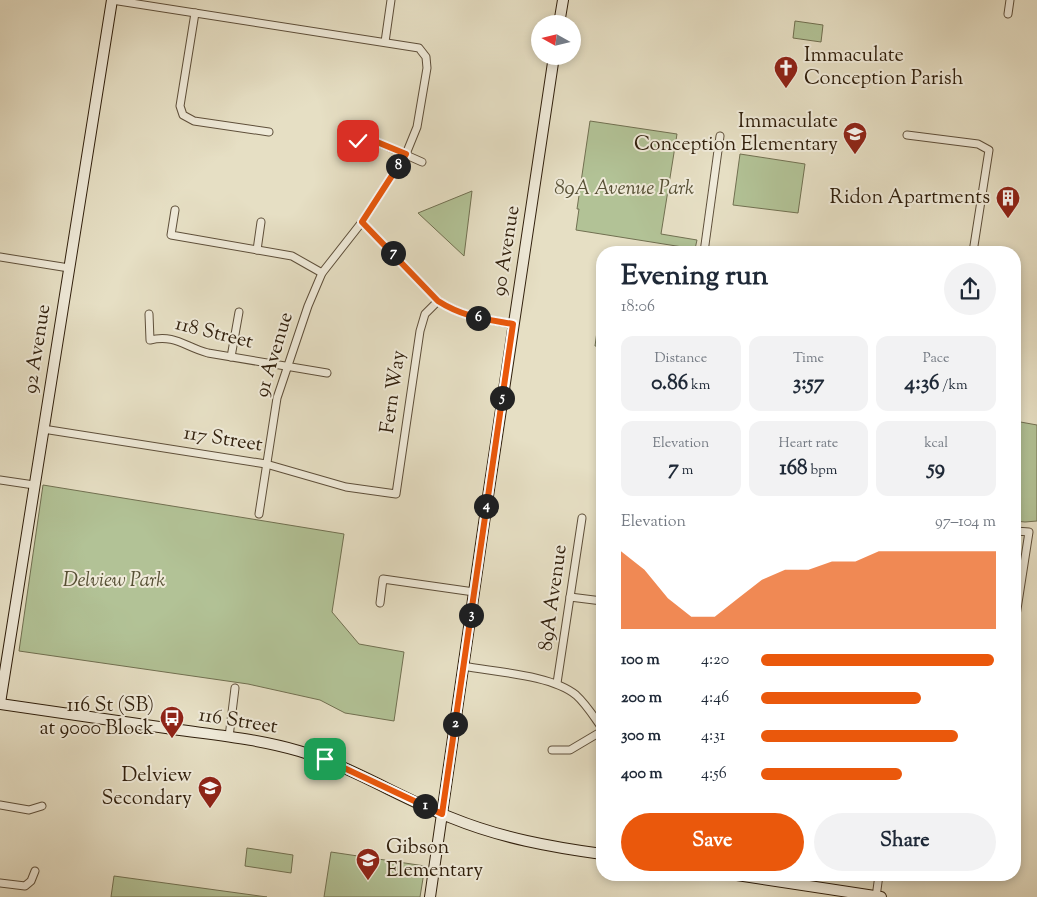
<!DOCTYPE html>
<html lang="en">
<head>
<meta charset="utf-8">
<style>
  body { margin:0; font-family:"Sorts Mill Goudy",serif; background:#f2f2f3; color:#1f2937; height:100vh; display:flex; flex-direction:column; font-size:19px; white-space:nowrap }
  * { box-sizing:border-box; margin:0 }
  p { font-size:16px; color:#747a83 }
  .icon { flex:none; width:28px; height:28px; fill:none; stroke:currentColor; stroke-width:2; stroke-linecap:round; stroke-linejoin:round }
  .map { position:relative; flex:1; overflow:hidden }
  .details { position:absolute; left:596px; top:246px; width:425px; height:635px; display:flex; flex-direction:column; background:#fff; border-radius:20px; box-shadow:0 2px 8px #0003 }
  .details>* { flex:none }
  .needle { width:32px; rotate:278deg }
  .tools { position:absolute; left:531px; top:15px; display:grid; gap:10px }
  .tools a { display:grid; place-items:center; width:50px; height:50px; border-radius:50%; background:#fff; box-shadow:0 2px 8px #0003; font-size:25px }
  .pin { position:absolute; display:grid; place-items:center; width:42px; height:42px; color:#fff; margin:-21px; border-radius:10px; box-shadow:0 2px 8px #0006 }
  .km { position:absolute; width:25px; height:25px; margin:-12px; border-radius:50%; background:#222; color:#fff; font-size:14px; line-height:25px; text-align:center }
  .round { display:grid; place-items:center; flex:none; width:52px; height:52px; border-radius:26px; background:#f2f2f3 }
  .head { display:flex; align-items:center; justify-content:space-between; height:85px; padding:0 25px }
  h1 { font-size:28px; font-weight:700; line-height:38px }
  .metrics { display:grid; grid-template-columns:repeat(3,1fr); gap:8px; height:85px; padding:5px 25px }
  .metrics div { display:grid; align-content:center; border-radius:12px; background:#f2f2f3; text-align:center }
  .metrics b { font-size:21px; font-weight:700 }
  .metrics small { font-size:14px; font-weight:400 }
  .metrics p { font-size:14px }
  .chart { height:140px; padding:10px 25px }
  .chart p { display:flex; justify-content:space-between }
  .chart svg { width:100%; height:90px; margin-top:5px; fill:#ea580c; opacity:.7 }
  .cta { display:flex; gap:10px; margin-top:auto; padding:10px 25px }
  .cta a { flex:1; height:58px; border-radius:30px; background:#ea580c; color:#fff; font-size:20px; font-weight:700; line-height:58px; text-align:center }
  .cta a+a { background:#f2f2f3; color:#1f2937 }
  ul { padding:0 25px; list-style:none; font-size:16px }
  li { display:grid; grid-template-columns:80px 60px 1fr; align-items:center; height:38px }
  li i { height:12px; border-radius:6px; background:#ea580c }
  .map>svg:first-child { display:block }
</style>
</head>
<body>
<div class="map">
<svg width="1037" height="897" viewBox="0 0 1037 897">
  <rect width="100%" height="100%" fill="#e6dfc4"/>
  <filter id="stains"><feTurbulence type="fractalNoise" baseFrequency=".004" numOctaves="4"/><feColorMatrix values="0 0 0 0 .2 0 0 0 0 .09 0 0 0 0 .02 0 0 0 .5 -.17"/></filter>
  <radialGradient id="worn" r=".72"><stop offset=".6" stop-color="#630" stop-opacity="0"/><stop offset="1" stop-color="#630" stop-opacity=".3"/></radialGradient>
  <g fill="#b2c296" stroke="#717051">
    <path d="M795 21 823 25 821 42 793 38Z"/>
    <path d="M590 121 677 134 661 234 697 240 695 249 576 230 579 209H577Z"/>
    <path d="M740 154 805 164 798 213 733 205Z"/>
    <path d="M472 191 464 256 418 213Z"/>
    <path d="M602 295V347L595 346Z"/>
    <path d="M1015 421 1037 425V521L1025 522 1015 521Z"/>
    <path d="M43 485 344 534 332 612 359 644 404 652 394 721 345 713 320 700 248 684 19 651Z"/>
    <path d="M247 848 293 855 291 873 245 866Z"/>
    <path d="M331 852 425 866 420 897H324Z"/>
    <path d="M114 876 267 897H111Z"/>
  </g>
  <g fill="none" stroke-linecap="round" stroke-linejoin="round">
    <defs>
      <g id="street">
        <path d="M112 0 419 48 426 57 427 68 417 127 406 154 362 222 322 273 308 306 277 398 259 514"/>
        <path d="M195 13 180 106 183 115 194 121 269 132"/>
        <path d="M1008 14 1010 0"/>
        <path d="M385 42 391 0"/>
        <path d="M907 135 978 144 989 150 973 252"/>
        <path d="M358 141 377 142 422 162"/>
        <path d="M175 210 171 235 292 256 322 273"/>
        <path d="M362 222 438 301C463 317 485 319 513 324"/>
        <path d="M257 250 261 222"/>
        <path d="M704 252 720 136"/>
        <path d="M0 257 69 268"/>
        <path d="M149 314 150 340C175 334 185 347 208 353L327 373"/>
        <path d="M231 357 239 312"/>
        <path d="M43 429 266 464 346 487 396 494 420 331 425 314 438 301"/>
        <path d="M0 480 34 485"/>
        <path d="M1015 531 1029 532 1015 622"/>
        <path d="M570 597 602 601"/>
        <path d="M380 603 383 579 474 592"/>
        <path d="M463 666C495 672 552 675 576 695 586 704 594 717 602 728"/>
        <path d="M557 683 582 518"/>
        <path d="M229 737 235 688"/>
        <path d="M552 750H570L602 731"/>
        <path d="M0 805 29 810 42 806"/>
        <path d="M0 883 25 886 31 881 35 871"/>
        <path d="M876 897 879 875"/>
      </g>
      <g id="secondary">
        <path d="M559 24 563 0"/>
        <path d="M0 703 112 0"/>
        <path d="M0 704C58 712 115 721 173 729 215 735 259 739 299 751 353 767 400 798 452 818 501 838 551 847 602 854"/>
        <path d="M737 875 881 897"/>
        <path d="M430 897 484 523 554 56"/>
      </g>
    </defs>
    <use href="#street" stroke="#5e4f3a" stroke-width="9"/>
    <use href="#secondary" stroke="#301f0c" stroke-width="12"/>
    <use href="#street" stroke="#efead9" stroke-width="7"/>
    <use href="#secondary" stroke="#efead9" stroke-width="10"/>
  </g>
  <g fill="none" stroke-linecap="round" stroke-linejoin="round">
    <defs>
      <path id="route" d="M325 759 442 814 513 324C485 319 463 317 438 301L362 222 406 154 377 142 358 141"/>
    </defs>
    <use href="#route" stroke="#fff" stroke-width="10"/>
    <use href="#route" stroke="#ea580c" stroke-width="6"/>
  </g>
  <defs>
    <symbol id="church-pin" viewBox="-11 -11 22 30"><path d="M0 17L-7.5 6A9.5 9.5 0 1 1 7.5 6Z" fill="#8f2418" stroke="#efead9"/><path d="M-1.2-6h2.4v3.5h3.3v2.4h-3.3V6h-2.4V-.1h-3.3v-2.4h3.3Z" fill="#fff"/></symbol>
    <symbol id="school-pin" viewBox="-11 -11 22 30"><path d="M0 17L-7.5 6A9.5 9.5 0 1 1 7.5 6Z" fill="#8f2418" stroke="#efead9"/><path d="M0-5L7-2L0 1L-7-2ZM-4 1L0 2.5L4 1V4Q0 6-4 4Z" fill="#fff"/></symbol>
    <symbol id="building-pin" viewBox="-11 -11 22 30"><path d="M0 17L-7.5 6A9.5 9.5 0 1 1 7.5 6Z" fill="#8f2418" stroke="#efead9"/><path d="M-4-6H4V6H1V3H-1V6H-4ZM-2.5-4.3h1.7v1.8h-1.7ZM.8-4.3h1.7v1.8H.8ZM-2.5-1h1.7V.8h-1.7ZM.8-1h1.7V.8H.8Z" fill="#fff"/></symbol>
    <symbol id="bus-pin" viewBox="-11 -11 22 30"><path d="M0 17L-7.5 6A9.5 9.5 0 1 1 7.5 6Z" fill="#8f2418" stroke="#efead9"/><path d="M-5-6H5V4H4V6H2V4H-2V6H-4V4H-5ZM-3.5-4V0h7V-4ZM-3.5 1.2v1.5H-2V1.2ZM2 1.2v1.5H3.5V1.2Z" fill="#fff"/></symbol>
  </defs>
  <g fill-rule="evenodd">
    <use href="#church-pin" x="772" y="54" width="28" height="38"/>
    <use href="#school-pin" x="841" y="120" width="28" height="38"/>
    <use href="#building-pin" x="994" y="184" width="28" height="38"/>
    <use href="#bus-pin" x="158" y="704" width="28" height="38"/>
    <use href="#school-pin" x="196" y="774" width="28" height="38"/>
    <use href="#school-pin" x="354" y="846" width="28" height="38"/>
  </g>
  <g text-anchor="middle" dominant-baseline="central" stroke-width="4" stroke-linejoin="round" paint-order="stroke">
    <g font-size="20" fill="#301f0c" stroke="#efead9" text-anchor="end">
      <text x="804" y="56" text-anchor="start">Immaculate<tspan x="804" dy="23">Conception Parish</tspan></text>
      <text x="838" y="122">Immaculate<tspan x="838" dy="23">Conception Elementary</tspan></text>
      <text x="990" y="198">Ridon Apartments</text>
      <text x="154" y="706">116 St (SB)<tspan x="154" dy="23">at 9000 Block</tspan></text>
      <text x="192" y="776">Delview<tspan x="192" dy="23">Secondary</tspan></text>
      <text x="386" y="848" text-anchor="start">Gibson<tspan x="386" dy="23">Elementary</tspan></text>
    </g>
    <g font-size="20" font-style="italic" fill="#575035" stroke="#efead9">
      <text x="624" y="189">89A Avenue Park</text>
      <text x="114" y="581">Delview Park</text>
    </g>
    <g font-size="20" fill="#301f0c" stroke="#efead9">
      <text transform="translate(507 251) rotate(-81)">90 Avenue</text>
      <text transform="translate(214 334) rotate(14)">118 Street</text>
      <text transform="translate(38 349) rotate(-81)">92 Avenue</text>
      <text transform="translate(275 355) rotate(-73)">91 Avenue</text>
      <text transform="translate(394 392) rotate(-82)">Fern Way</text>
      <text transform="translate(223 440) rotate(9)">117 Street</text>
      <text transform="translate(554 598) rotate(-82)">89A Avenue</text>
      <text transform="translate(238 722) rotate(9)">116 Street</text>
    </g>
  </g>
  <rect width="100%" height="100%" filter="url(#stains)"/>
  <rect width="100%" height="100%" fill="url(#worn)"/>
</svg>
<div class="tools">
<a><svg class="needle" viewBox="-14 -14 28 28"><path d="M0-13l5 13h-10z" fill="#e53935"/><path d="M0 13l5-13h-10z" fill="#747a83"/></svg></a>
</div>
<div class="pin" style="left:325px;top:759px;background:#1e9e55"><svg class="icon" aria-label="arrive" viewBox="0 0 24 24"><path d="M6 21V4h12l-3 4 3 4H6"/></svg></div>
<div class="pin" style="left:358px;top:141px;background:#d93025"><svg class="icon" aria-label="check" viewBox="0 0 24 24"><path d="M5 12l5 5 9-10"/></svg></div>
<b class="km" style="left:425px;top:806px">1</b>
<b class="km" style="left:455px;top:724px">2</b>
<b class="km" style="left:471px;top:615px">3</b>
<b class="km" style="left:486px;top:506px">4</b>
<b class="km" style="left:502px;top:398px">5</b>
<b class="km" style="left:478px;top:318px">6</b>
<b class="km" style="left:393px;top:253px">7</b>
<b class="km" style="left:398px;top:166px">8</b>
<section class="details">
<div class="head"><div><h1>Evening run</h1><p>18:06</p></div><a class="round"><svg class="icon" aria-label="share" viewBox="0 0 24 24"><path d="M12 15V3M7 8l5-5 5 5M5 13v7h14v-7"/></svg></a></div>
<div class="metrics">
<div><p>Distance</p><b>0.86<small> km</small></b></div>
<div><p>Time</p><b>3:57</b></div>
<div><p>Pace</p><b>4:36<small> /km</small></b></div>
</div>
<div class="metrics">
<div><p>Elevation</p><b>7<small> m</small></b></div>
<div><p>Heart rate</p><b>168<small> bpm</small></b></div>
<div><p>kcal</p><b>59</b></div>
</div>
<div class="chart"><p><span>Elevation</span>97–104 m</p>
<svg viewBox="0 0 160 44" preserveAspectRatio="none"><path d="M0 44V6L10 15L20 29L30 38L40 38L50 29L60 20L70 15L80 15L90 11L100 11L110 6L120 6L130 6L140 6L150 6L160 6V44z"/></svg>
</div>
<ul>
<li><b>100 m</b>4:20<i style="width:99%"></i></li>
<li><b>200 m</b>4:46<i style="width:68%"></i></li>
<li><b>300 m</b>4:31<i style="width:84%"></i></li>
<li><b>400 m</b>4:56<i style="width:60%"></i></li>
</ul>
<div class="cta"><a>Save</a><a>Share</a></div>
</section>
</div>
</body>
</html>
